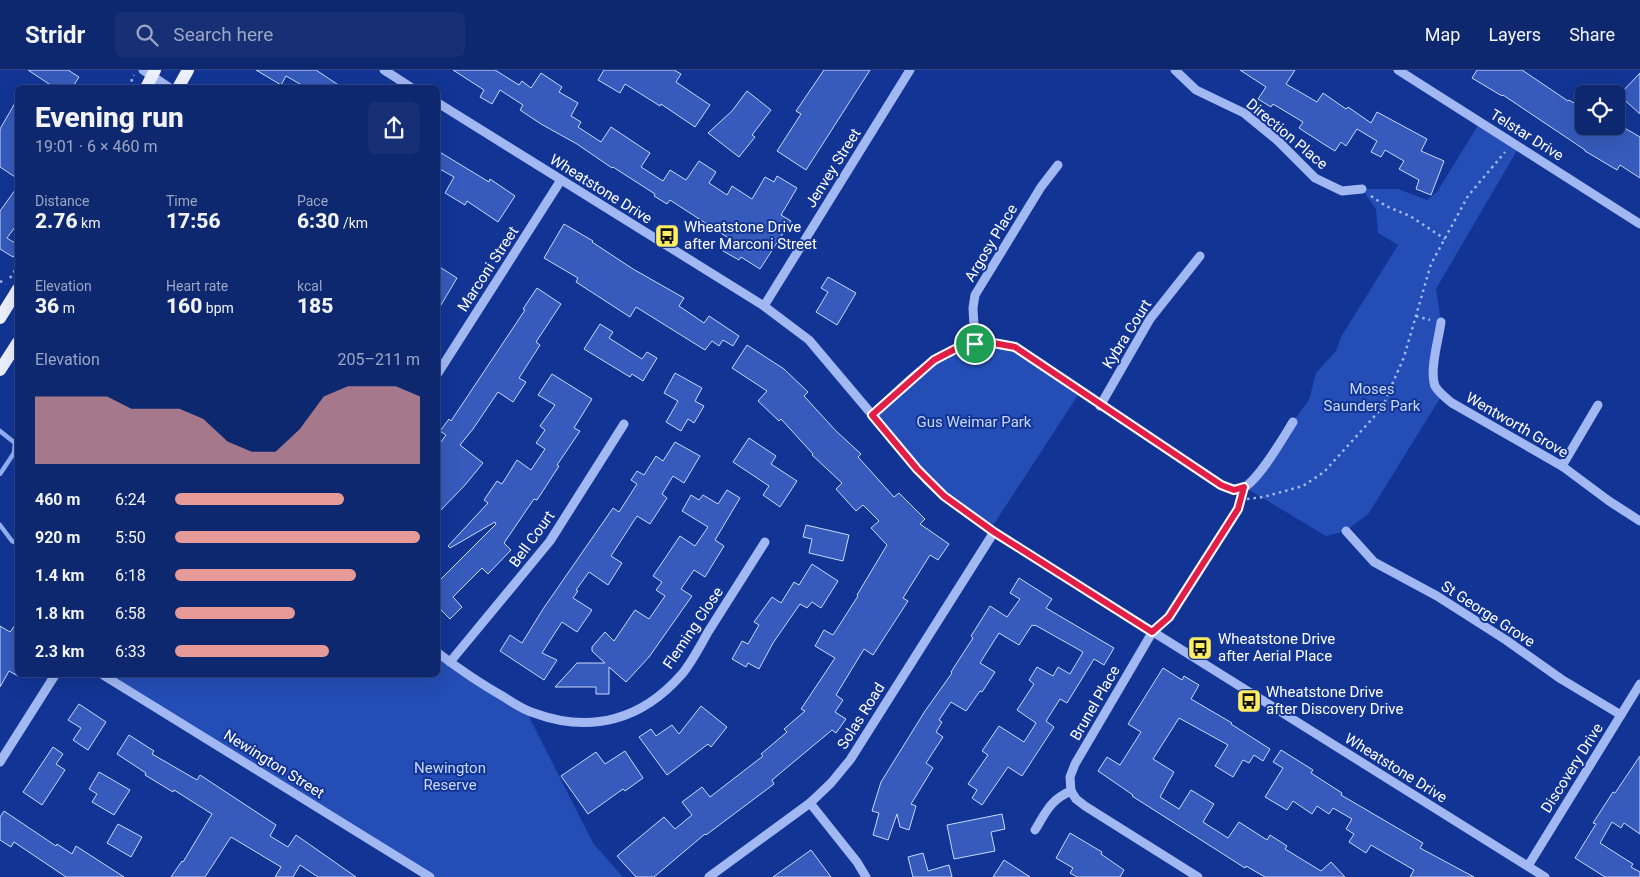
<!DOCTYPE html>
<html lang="en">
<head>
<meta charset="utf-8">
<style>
  body { margin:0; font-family:Roboto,sans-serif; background:#173075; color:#f1f3f6; height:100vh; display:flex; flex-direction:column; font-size:19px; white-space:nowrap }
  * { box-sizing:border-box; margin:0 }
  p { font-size:16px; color:#9ba6c3 }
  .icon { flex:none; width:28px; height:28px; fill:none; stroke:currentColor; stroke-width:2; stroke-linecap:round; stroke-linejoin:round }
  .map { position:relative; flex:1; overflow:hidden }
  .drawer { position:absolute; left:15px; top:15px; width:425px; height:592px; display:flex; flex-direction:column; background:#0e2870; border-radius:8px; box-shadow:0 5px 20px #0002,0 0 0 1px #2e4483 }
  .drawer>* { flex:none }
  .fabs { position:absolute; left:1575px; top:15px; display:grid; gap:10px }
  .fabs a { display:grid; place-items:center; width:50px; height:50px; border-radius:8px; background:#0e2870; box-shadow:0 5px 20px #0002,0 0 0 1px #2e4483; font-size:25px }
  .pin { position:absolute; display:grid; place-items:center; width:42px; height:42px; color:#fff; margin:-21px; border:2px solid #fff; border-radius:50%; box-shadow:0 1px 5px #0007 }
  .round { display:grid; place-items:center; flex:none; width:52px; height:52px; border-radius:8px; background:#173075 }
  .headline { display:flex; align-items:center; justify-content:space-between; height:85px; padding:0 20px }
  h1 { font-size:28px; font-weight:800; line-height:38px }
  .figures { display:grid; grid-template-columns:repeat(3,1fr); gap:8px; height:85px; padding:5px 20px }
  .figures div { display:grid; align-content:center }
  .figures b { font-size:21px; font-weight:800 }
  .figures small { font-size:14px; font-weight:400 }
  .figures p { font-size:14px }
  .chart { height:140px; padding:10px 20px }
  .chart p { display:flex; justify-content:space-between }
  .chart svg { width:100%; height:90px; margin-top:5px; fill:#e69b98; opacity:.7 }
  ul { padding:0 20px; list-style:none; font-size:16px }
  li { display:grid; grid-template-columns:80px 60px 1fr; align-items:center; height:38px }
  li i { height:12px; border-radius:6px; background:#e69b98 }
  header { display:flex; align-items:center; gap:30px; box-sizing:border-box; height:70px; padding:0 25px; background:#0e2870; border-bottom:1px solid #2e4483 }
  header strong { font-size:24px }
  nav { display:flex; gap:28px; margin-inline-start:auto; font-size:18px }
  .search { width:350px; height:45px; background:#173075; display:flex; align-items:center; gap:12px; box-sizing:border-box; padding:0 18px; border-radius:8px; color:#9ba6c3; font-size:19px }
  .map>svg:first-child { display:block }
</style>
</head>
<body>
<header>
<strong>Stridr</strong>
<div class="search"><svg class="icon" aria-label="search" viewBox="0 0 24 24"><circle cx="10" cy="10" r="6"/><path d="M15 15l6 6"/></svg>Search here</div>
<nav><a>Map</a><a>Layers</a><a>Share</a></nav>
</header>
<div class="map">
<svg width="1640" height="807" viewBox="0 0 1640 807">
  <rect width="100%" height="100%" fill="#123595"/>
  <g fill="#244db5">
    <path d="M1480 52 1519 77 1436 219 1441 252 1433 305 1442 325 1369 443 1346 461 1326 466 1244 417 1309 330 1316 303 1336 281 1341 267 1398 175 1378 163 1376 139 1362 119H1398L1427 130 1437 122Z"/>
    <path d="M1002 274 1080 322 990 460 944 426 872 345 947 282Z"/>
    <path d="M438 583 525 639 593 773 623 807H430L103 605H438Z"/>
  </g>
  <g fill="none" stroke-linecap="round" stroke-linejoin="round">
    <g stroke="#93b0f6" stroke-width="4.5">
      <path d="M0 404 14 383 15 373 0 361"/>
      <path d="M0 455 12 471 18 474"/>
    </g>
  </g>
  <g fill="#365bbc" stroke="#c9d8fd">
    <path d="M28 0H68L79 7 72 18H55Z"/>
    <path d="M256 0H316L343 18H307L286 6 281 15Z"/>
    <path d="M453 0H495L519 15 522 11 531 18 541 3 562 17 559 22 578 33 571 46 581 52 578 57 601 72 611 57 650 83 641 97 663 111 670 100 686 110 699 91 716 102 709 113 727 125 732 116 752 129 765 107 774 112 777 106 797 118 781 145 791 151 760 199 741 187 739 190 723 181 730 169 670 130 667 134 654 126 655 124 613 97 612 98 577 74 541 54 520 40 523 35 500 20 492 34 480 27 484 20Z"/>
    <path d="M604 0H674L681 4 676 12 710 35 695 57 661 34 660 36 625 14 620 23 598 10Z"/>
    <path d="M824 0H870L806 100 777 81 801 44 796 41Z"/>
    <path d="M1240 0H1295L1286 14 1317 32 1323 23 1346 39 1348 37 1371 53 1377 42 1427 69 1421 81 1444 91 1431 125 1416 119 1419 110 1399 99 1404 91 1385 80 1381 87 1371 82 1377 71 1357 59 1346 76 1341 72 1335 81 1322 73 1299 58 1303 52 1273 34 1271 37 1258 29 1266 17Z"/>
    <path d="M1477 0H1522L1568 31 1569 30 1584 39V56H1621L1640 67V108L1620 95 1617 100 1585 81V80L1503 25 1502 26 1472 8Z"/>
    <path d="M1640 3V44L1619 25Z"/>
    <path d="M747 21 771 40 752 65 755 67 739 87 708 63 732 41Z"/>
    <path d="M18 28V109L0 97V59Z"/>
    <path d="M438 81 489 112 490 109 515 126 498 152 467 131 465 135 445 123 454 107 438 98Z"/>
    <path d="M18 116V153L7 168 18 175V181L13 187 0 179V141Z"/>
    <path d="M564 154 593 171 592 172 633 199 684 228 679 236 704 253 709 246 739 266 733 276 723 270 719 276 712 271 705 280 636 237 630 247 576 212 578 208 544 188Z"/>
    <path d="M438 196 457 208 438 240Z"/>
    <path d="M828 207 856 223 837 255 816 242 828 222 821 218Z"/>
    <path d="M537 218 561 234 536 272 540 275 519 308 526 312 513 332 498 322 473 359 460 375 483 393 465 415 438 443V376L446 365 440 361 449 349 451 351 525 240 523 239Z"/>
    <path d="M600 254 613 262 609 268 642 289 647 282 657 288 643 311 632 304 630 307 584 279Z"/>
    <path d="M747 275 784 299 808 322 804 326 836 361 861 384 858 387 894 427 899 423 925 449 920 454 949 474 938 490 930 485 903 528 908 531 873 585 864 579 836 625 843 630 835 642 846 649 836 663 832 660 772 710 774 714 706 765 705 764 654 807H636L617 786 664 747 675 759 692 745 682 732 702 717 710 727 763 686 761 684 787 662 784 659 805 641 801 639 835 588 815 576 824 560 833 565 858 526 857 525 887 475 871 458 879 451 863 435 856 441 836 419 842 413 812 385 813 384 781 349 779 351 758 331 767 321 732 298Z"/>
    <path d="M675 303 702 318 695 331 704 336 694 353 688 349 681 361 666 352 678 331 664 323Z"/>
    <path d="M552 304 592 329 574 358 580 361 557 395 559 396 537 430 534 429 504 473 511 480 488 504 482 498 453 527 462 537 450 549 438 537V512L496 454 495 452 450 478 448 476 488 433 484 430 497 411 502 414 517 390 531 400 545 379 536 373 545 360 540 356 555 335 538 325Z"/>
    <path d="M749 368 776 386 771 394 797 411 780 437 763 425 769 416 733 392Z"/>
    <path d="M675 372 700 386 684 413 673 406 662 424 667 428 650 454 637 446 611 486 622 493 608 515 589 502 576 520 578 521 573 528 592 540 577 562 562 552 542 583 557 590 544 610 500 581 510 565 522 573 543 539 613 438 619 442 637 414 631 410 637 401 644 405 656 386 663 391Z"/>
    <path d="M727 420 740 428 715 470 724 476 705 507 694 500 681 519 692 526 649 587 626 612 609 597V624H596V617H555L577 593H605L592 581V577L605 562 614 571 635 540 649 549 665 526 656 520 662 512 653 506 680 466 695 476 708 457 682 441 691 425 699 430 703 425 718 434Z"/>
    <path d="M806 455 849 465 843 491 809 483 812 469 803 467Z"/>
    <path d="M812 494 838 511 821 538 812 532 807 538 800 534 773 573 759 599 748 593 746 597 732 589 742 571 748 574 759 555 754 552 772 527 781 533 794 512 799 515Z"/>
    <path d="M1019 508 1052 529 1046 538 1114 578 1104 595 1094 589 1067 633 1060 629 1046 651 1054 657 1022 706 1008 697 982 735 972 728 977 720 968 714 988 685 982 681 999 656 1024 672 1036 653 1017 640 1034 614 1029 610 1037 597 1053 606 1058 597 1070 604 1083 582 1035 555 1034 556 1032 555 1019 575 999 563 980 593 995 602 982 622 980 621 966 641 951 632 939 650 942 652 936 662 943 667 926 693 933 698 911 734 916 736 909 760 900 757 897 744 888 770 873 765 879 743 872 741 881 712 925 641 952 603 951 602 973 568 971 566 990 536 1007 547 1020 529 1010 523Z"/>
    <path d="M18 551V606L9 601 0 617V556L10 562Z"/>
    <path d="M1163 598 1182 610 1184 606 1199 615 1191 629 1232 653 1231 654 1270 679 1263 691 1254 685 1249 693 1243 690 1233 707 1215 696 1228 675 1179 648 1153 689 1174 702 1160 727 1179 739 1191 720 1214 734 1203 752 1228 768 1239 752 1267 770 1270 765 1287 776 1285 779 1321 801 1331 792 1345 807H1265L1246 796 1245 798 1132 726 1133 725 1098 701 1107 687 1120 695 1141 662 1128 654Z"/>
    <path d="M79 634 106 652 88 680 73 670 81 658 68 650Z"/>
    <path d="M701 636 727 657 711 677 708 674 667 705 639 667 651 659 656 666 672 655 679 664Z"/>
    <path d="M129 665 154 681 152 684 197 710 200 705 276 755 270 766 288 777 296 765 356 807H318L300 795 293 807H275L281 797 231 767 205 807H171L182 791 183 792 212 744 174 720 173 722 145 705 146 703 117 684Z"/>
    <path d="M53 677 63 684 56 694 65 700 42 735 23 722Z"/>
    <path d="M1281 680 1313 700 1311 703 1342 723 1341 725 1423 773 1420 778 1474 807H1410L1414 800 1371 775 1366 783 1349 772 1354 764 1346 759 1352 749 1333 738 1329 744 1317 736 1312 744 1293 731 1287 740 1265 727 1283 698 1273 692Z"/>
    <path d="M625 681 643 708 625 721 623 719 588 744 561 706 596 682 605 694Z"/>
    <path d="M1640 686V764L1624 753 1621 758 1612 752 1600 773 1633 794 1631 797 1640 802V807H1605L1575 788 1596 754 1593 753 1613 722 1615 723Z"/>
    <path d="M99 702 130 720 114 745 92 732 97 724 89 719Z"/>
    <path d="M4 741 56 776 57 774 72 784 76 776 124 807H66L14 772 11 777 0 770V747Z"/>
    <path d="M1002 744 1005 759 991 762 995 781 954 789 947 755Z"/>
    <path d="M118 754 142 767 131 787 107 773Z"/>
    <path d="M1070 763 1102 782 1101 784 1124 800 1120 807H1077L1070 803 1073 798 1056 788Z"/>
    <path d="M811 780 831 807H773Z"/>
    <path d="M923 783 928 801 949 795 952 807H913L908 787Z"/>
    <path d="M1004 790 1030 807H993Z"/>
  </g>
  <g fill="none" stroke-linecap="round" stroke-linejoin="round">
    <g stroke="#a1b8f3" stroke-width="2.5" stroke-dasharray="2.5 4" stroke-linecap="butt">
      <path d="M131 18 132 8 134 5"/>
      <path d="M1371 126 1386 136 1410 146 1445 169"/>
      <path d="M10 208 18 196"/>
      <path d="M0 211 6 214"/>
      <path d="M1416 246 1430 250"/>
      <path d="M1247 429 1263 427 1303 416 1324 402 1382 338 1404 287 1431 194 1468 126 1505 82"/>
      <path d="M1161 554 1169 547 1237 439 1240 431"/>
    </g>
    <g stroke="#a1b8f3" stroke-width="9">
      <path d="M143 0 170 18"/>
      <path d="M384 0 412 18"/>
      <path d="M1175 0 1196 20 1244 43 1277 70 1315 108 1342 121 1362 119"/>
      <path d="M1398 0 1640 154"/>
      <path d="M438 33 764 236 809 270 928 411 944 426 990 460 1545 807"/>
      <path d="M764 236 910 0"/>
      <path d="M1441 252C1439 268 1429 301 1435 316 1439 323 1446 328 1452 333L1562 396 1609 431 1640 451"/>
      <path d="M975 274 973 238 975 225 1041 117 1058 95"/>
      <path d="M438 303 561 110"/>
      <path d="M1100 336 1150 249 1200 186"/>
      <path d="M872 345C916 306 950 260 1015 277L1221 415C1228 418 1235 421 1243 418 1259 410 1283 368 1293 352"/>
      <path d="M1562 396 1598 335"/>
      <path d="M1346 461 1374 492 1437 526 1506 570 1561 609 1621 645"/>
      <path d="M438 583C459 599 481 614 504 627 513 633 524 640 534 643 591 664 642 650 682 604 692 592 700 576 708 562 727 532 746 502 765 472"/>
      <path d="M450 592 550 471 624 354"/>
      <path d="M103 605 430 807"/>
      <path d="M0 692 55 605"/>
      <path d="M1071 721 1076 729 1085 736 1198 807"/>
      <path d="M810 733 857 792 866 807"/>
      <path d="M1035 760C1046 742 1050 730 1071 721L1070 707 1075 694 1153 561"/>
      <path d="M1528 796 1640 614"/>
      <path d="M709 807 810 733 831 713 850 690 994 462"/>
    </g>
    <g stroke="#edf1ff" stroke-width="12">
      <path d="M146 18 155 0"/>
      <path d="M178 18 188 0"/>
      <path d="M0 248 18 219"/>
      <path d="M0 300 18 272"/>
    </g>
  </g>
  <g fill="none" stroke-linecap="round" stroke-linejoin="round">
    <defs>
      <path id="route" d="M988 272 1015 277 1221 415 1234 420 1244 417 1238 439 1169 547 1152 562 994 462 944 426 917 399 872 345 934 290 961 276Z"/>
    </defs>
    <use href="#route" stroke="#fff" stroke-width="10"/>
    <use href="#route" stroke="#e11d48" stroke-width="6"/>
  </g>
  <defs>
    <symbol id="bus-square" viewBox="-11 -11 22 22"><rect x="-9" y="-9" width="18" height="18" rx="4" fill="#ffed63" stroke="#123595"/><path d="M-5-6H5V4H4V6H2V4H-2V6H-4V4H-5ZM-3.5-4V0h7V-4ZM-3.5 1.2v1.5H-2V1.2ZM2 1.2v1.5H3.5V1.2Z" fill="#111"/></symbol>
  </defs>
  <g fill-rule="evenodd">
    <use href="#bus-square" x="653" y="152" width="28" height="28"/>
    <use href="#bus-square" x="1186" y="564" width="28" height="28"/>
    <use href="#bus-square" x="1235" y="617" width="28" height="28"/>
  </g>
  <g text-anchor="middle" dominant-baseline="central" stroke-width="4" stroke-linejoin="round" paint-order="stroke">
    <g font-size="15" fill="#fff" stroke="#123595">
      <text transform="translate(1287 64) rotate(40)">Direction Place</text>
      <text transform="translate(1527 65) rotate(32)">Telstar Drive</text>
      <text transform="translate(833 98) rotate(-58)">Jenvey Street</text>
      <text transform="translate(601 119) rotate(32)">Wheatstone Drive</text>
      <text transform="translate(991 173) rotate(-59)">Argosy Place</text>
      <text transform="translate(488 199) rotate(-57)">Marconi Street</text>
      <text transform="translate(1127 264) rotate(-58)">Kybra Court</text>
      <text transform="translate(1517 355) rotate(30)">Wentworth Grove</text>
      <text transform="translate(532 469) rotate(-54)">Bell Court</text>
      <text transform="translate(1488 544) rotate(33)">St George Grove</text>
      <text transform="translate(693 558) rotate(-56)">Fleming Close</text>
      <text transform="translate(1095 633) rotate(-60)">Brunel Place</text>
      <text transform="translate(861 646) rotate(-58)">Solas Road</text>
      <text transform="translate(274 694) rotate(32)">Newington Street</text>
      <text transform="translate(1396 698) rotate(32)">Wheatstone Drive</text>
      <text transform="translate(1572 698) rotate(-58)">Discovery Drive</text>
    </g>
    <g font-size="15" fill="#fff" stroke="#123595" text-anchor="start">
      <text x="684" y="157">Wheatstone Drive<tspan x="684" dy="17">after Marconi Street</tspan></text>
      <text x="1218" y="569">Wheatstone Drive<tspan x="1218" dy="17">after Aerial Place</tspan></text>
      <text x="1266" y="622">Wheatstone Drive<tspan x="1266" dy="17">after Discovery Drive</tspan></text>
    </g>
    <g font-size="15" fill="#c9d8fd" stroke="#123595">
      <text x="1372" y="319">Moses<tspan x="1372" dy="17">Saunders Park</tspan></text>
      <text x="974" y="352">Gus Weimar Park</text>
      <text x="450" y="698">Newington<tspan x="450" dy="17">Reserve</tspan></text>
    </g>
  </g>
</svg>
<div class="fabs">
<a><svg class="icon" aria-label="locate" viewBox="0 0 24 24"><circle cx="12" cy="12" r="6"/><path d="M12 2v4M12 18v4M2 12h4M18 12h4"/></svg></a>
</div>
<div class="pin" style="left:975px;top:274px;background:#1e9e55"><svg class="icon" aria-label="arrive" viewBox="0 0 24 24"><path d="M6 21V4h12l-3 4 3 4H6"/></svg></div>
<section class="drawer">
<div class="headline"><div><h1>Evening run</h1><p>19:01 · 6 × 460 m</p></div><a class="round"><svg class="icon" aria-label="share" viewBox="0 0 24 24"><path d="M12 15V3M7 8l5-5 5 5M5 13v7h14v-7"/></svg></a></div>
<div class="figures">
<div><p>Distance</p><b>2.76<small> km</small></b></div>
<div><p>Time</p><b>17:56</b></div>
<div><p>Pace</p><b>6:30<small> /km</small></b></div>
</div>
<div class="figures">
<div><p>Elevation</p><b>36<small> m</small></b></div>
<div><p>Heart rate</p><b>160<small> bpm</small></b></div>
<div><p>kcal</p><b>185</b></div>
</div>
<div class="chart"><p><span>Elevation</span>205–211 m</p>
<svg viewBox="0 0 160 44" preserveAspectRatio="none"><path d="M0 44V11L10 11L20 11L30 11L40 17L50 17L60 17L70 22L80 33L90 38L100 38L110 27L120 11L130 6L140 6L150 6L160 11V44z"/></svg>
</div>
<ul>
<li><b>460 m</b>6:24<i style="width:69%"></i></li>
<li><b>920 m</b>5:50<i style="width:100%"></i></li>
<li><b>1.4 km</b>6:18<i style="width:74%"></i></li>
<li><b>1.8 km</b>6:58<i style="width:49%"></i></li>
<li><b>2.3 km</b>6:33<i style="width:63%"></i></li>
</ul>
</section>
</div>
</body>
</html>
